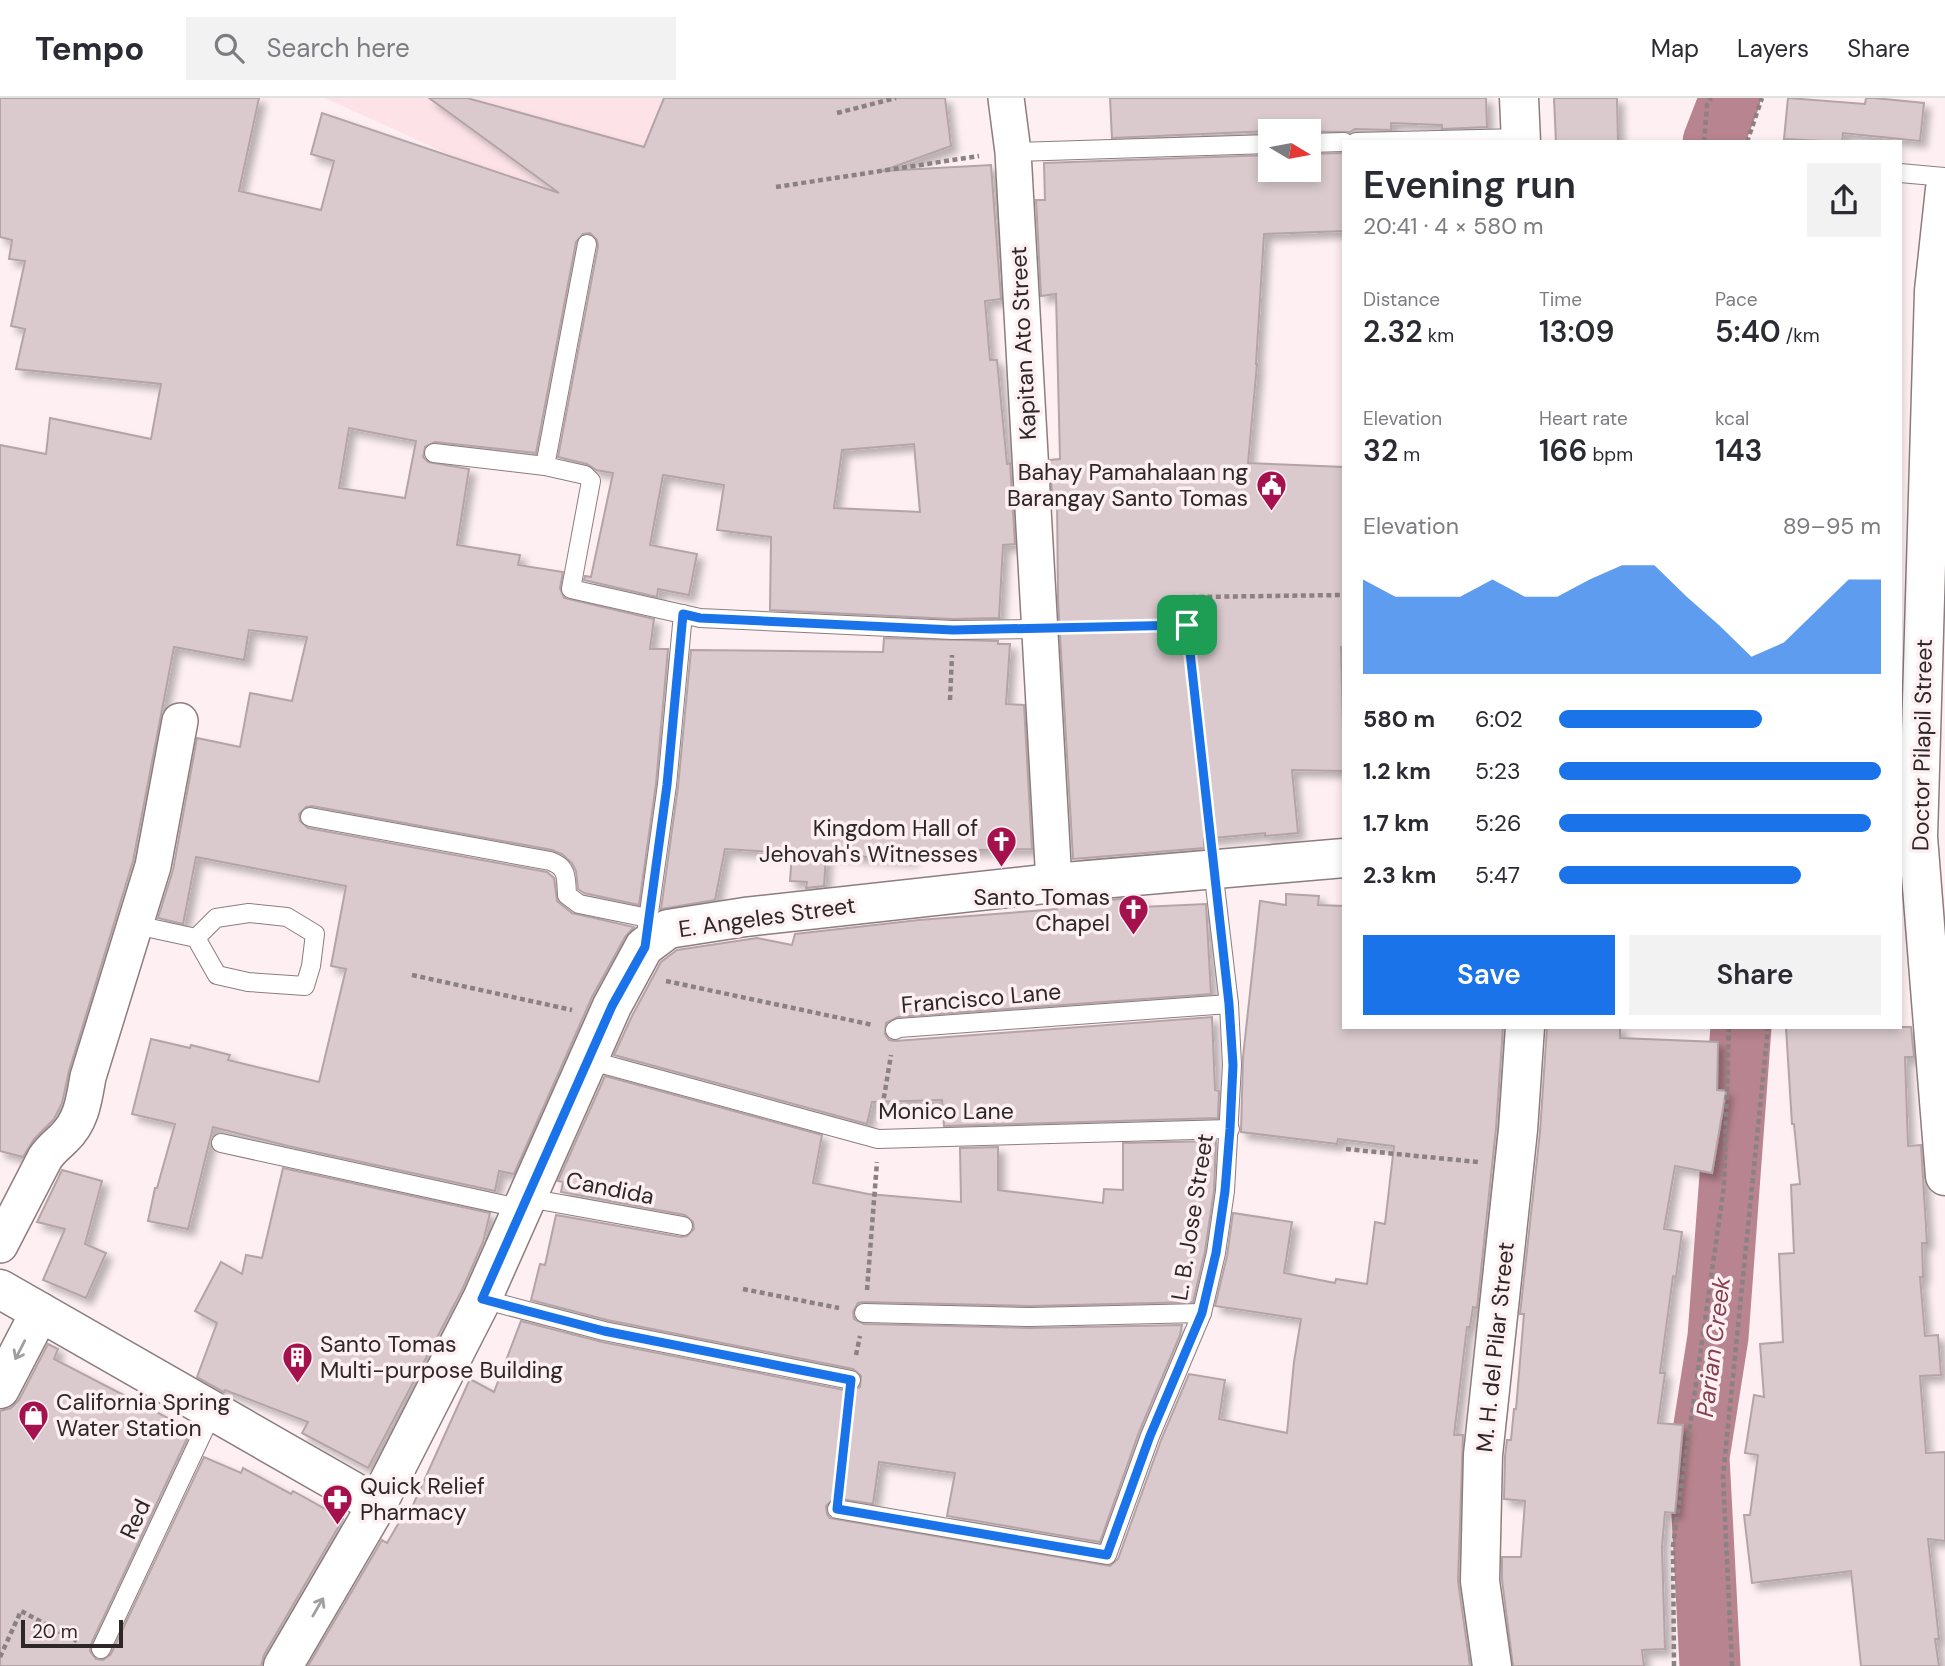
<!DOCTYPE html>
<html lang="en">
<head>
<meta charset="utf-8">
<style>
  body { margin:0; font-family:"DM Sans",sans-serif; background:#f2f2f3; color:#2b2b33; height:100vh; display:flex; flex-direction:column; font-size:26px; white-space:nowrap }
  * { box-sizing:border-box; margin:0 }
  p { font-size:23px; color:#7c7c81 }
  .icon { flex:none; width:38px; height:38px; fill:none; stroke:currentColor; stroke-width:2; stroke-linecap:round; stroke-linejoin:round }
  .map { position:relative; flex:1; overflow:hidden }
  .details { position:absolute; left:1342px; top:42px; width:560px; height:889px; display:flex; flex-direction:column; background:#fff; border-radius:0px; box-shadow:0 4px 10px #0003 }
  .details>* { flex:none }
  .needle { width:46px; rotate:100deg }
  .buttons { position:absolute; left:1258px; top:21px; display:grid; gap:14px }
  .buttons a { display:grid; place-items:center; width:63px; height:63px; border-radius:0px; background:#fff; box-shadow:0 4px 10px #0003; font-size:35px }
  .scale { position:absolute; left:21px; bottom:18px; width:102px; box-sizing:border-box; padding-left:7px; border:4px solid #2d2728; border-top:0; font-size:19px; line-height:24px; white-space:nowrap; color:#2d2728; -webkit-text-stroke:5px #fdeff2; paint-order:stroke }
  .pin { position:absolute; display:grid; place-items:center; width:60px; height:60px; color:#fff; margin:-30px; border-radius:14px; box-shadow:0 4px 10px #0006 }
  .round { display:grid; place-items:center; flex:none; width:74px; height:74px; border-radius:0px; background:#f2f2f3 }
  .overview { display:flex; align-items:center; justify-content:space-between; height:119px; padding:0 21px }
  h1 { font-size:38px; font-weight:600; line-height:52px }
  .metrics { display:grid; grid-template-columns:repeat(3,1fr); gap:10px; height:119px; padding:7px 21px }
  .metrics div { display:grid; align-content:center }
  .metrics b { font-size:30px; font-weight:600 }
  .metrics small { font-size:19px; font-weight:400 }
  .metrics p { font-size:19px }
  .chart { height:196px; padding:14px 21px }
  .chart p { display:flex; justify-content:space-between }
  .chart svg { width:100%; height:126px; margin-top:7px; fill:#1a73e8; opacity:.7 }
  .button { display:flex; gap:14px; margin-top:auto; padding:14px 21px }
  .button a { flex:1; height:80px; border-radius:0px; background:#1a73e8; color:#fff; font-size:28px; font-weight:600; line-height:80px; text-align:center }
  .button a+a { background:#f2f2f3; color:#2b2b33 }
  ul { padding:0 21px; list-style:none; font-size:23px }
  li { display:grid; grid-template-columns:112px 84px 1fr; align-items:center; height:52px }
  li i { height:18px; border-radius:9px; background:#1a73e8 }
  header { display:flex; align-items:center; gap:42px; box-sizing:border-box; height:98px; padding:0 35px; background:#fff; border-bottom:2px solid #e1e1e2 }
  header strong { font-size:33px }
  nav { display:flex; gap:38px; margin-inline-start:auto; font-size:24px }
  .search { width:490px; height:63px; background:#f2f2f3; display:flex; align-items:center; gap:18px; box-sizing:border-box; padding:0 24px; border-radius:0px; color:#7c7c81; font-size:26px }
  .map>svg:first-child { display:block }
</style>
</head>
<body>
<header>
<strong>Tempo</strong>
<div class="search"><svg class="icon" aria-label="search" viewBox="0 0 24 24"><circle cx="10" cy="10" r="6"/><path d="M15 15l6 6"/></svg>Search here</div>
<nav><a>Map</a><a>Layers</a><a>Share</a></nav>
</header>
<div class="map">
<svg width="1945" height="1568" viewBox="0 0 1945 1568">
  <defs>
    <filter id="shadow"><feDropShadow dx="6" dy="6" stdDeviation="3.5" flood-color="#0004"/></filter>
  </defs>
  <rect width="100%" height="100%" fill="#fdeff2"/>
  <path fill="#fde3e8" d="M325 0H730L675 127 466 64Z"/>
  <g fill="none" stroke-linecap="round" stroke-linejoin="round">
    <g stroke="#b8848f" stroke-width="61">
      <path d="M1713 44 1730 0"/>
      <path d="M1710 1568 1699 1359 1718 1239 1741 929"/>
    </g>
  </g>
  <g fill="#dacacd" stroke="#b4a4a7" stroke-width="2" fill-rule="evenodd" filter="url(#shadow)">
    <path d="M0 0H259L239 93 321 112 334 63 311 56 322 15 559 95 429 0H467L644 49 664 0H945L951 48 882 73 991 67 1001 201 985 203 990 262H997L1007 366 1010 365 1015 446 1003 447 999 520 953 521 770 512 771 439 717 432 724 387 663 377 650 447 697 456 689 497 658 491 657 499 584 482 585 478 591 479 613 375 596 372 587 366 558 359 598 148 597 142 590 135 583 136 576 144 536 355 435 344 425 349 423 359 428 364 469 371 457 447 520 457 518 467 563 474 560 490 564 500 654 521 650 551H668L656 686 639 807 584 795 578 791 576 773 572 765 562 756 552 752 312 708 306 709 299 716 300 723 308 730 547 774 554 780 557 803 572 815 634 829 625 839 592 899 514 1076 499 1073 495 1093 288 1048 213 1029 188 1131 148 1123 155 1090H157L175 1026 132 1016 151 941 190 950 191 947 230 957 228 962 319 984 346 871 331 868 346 788 196 759 183 826 158 820 173 772 197 640 240 649 250 595 292 603 307 539 249 532 244 562 174 549 133 763 69 973 62 1005 54 1021 34 1041 23 1059 0 1053V347L46 356 50 320 151 341 161 286 16 271 25 231 11 228 25 163 9 161 12 142 0 139ZM349 330 416 343 405 400 339 390ZM914 346 920 414 834 410 842 352Z"/>
    <path d="M1110 0H1486L1487 29 1442 31V27L1391 25V32L1355 31 1350 34 1270 33 1112 40Z"/>
    <path d="M1554 0H1617L1618 44H1556Z"/>
    <path d="M1788 0 1865 6 1866 0H1874L1924 5 1920 43 1843 35 1842 44 1784 41Z"/>
    <path d="M1344 55V133L1264 136 1256 266H1257L1248 365 1344 369V549H1341L1344 673 1292 672 1298 735 1265 738V735L1204 741V750L1073 761 1058 502 1057 398H1052L1050 362 1060 361 1056 196 1041 198 1036 102H1045L1044 65 1270 57V72H1309V56Z"/>
    <path d="M884 540 998 543V546H1010L1006 606 1024 607 1032 751 911 753V762L826 756 824 788 806 790 807 784 790 783 792 755 725 751 715 802 661 811 678 689 691 552 883 554Z"/>
    <path d="M1286 796 1319 798 1318 807 1344 808V929H1503L1496 1030 1477 1210 1473 1209 1470 1229H1467L1454 1337H1463L1458 1483 1470 1568H308L382 1442 387 1445 405 1414 409 1416 470 1281 494 1294 521 1223 602 1244 849 1293 860 1289 861 1278 853 1271 607 1222 531 1202 540 1166 545 1167 556 1117 681 1139 687 1138 694 1131 693 1124 685 1117 561 1094 563 1084 558 1083 605 978 822 1037 813 1085 868 1096 961 1104 960 1050 998 1049V1092L1103 1105 1104 1091 1123 1092V1045L1216 1043 1214 1092 1205 1153 1193 1204 1030 1208 864 1204 858 1205 853 1214 854 1221 864 1226 1030 1230 1182 1227 1180 1237 1139 1334 1100 1444 947 1418 955 1375 879 1364 873 1406 834 1400 826 1408 827 1416 830 1420 1110 1468 1118 1461 1161 1342 1189 1276 1225 1282 1219 1321 1287 1335 1294 1264 1301 1221 1215 1208 1227 1158 1233 1115 1292 1124 1284 1175 1335 1185 1336 1181 1367 1186 1375 1124 1385 1126 1394 1048 1338 1041 1337 1046 1241 1034 1243 959 1260 803 1286 807Z"/>
    <path d="M1141 799V809L1206 806 1211 896 898 919 886 925 885 936 889 942 895 943 1212 919 1215 992 1219 993 1218 1020 944 1028 942 1002 872 1004 867 1026 614 957 632 918 661 864 677 852 757 840 792 847 795 836 919 822 1057 811V807Z"/>
    <path d="M1547 929H1620V940L1718 944 1717 992 1726 993 1712 1075 1675 1068 1664 1131 1682 1134 1676 1179 1673 1178 1660 1275H1665L1658 1325 1683 1327 1675 1415 1665 1414 1662 1449 1665 1551 1642 1552 1644 1568H1513L1502 1482V1459H1521L1525 1403 1504 1401 1505 1358 1507 1342H1511L1514 1311H1516L1524 1216H1520L1540 1034Z"/>
    <path d="M1786 929H1911L1914 959H1905L1908 1048 1921 1047 1927 1145H1922L1923 1179H1920L1925 1238 1938 1237 1941 1277 1920 1278 1926 1355 1945 1354V1443L1928 1441 1939 1541H1935L1939 1568H1861L1851 1473 1752 1485 1744 1417H1750L1758 1357 1745 1355 1754 1297 1764 1299 1760 1246 1783 1244 1779 1156 1794 1155 1791 1087 1800 1086 1794 1026H1792Z"/>
    <path d="M283 1070 490 1115 483 1144 462 1192 368 1370 302 1335 308 1324 225 1292 224 1294 197 1279 217 1225 195 1213 221 1164 242 1176 246 1157 262 1160Z"/>
    <path d="M62 1072 102 1083 85 1146 106 1155 86 1200 43 1182 65 1131 37 1124Z"/>
    <path d="M48 1246 58 1251 54 1261 191 1332 91 1546 90 1553 96 1561 103 1562 111 1556 204 1359 241 1375 243 1370 291 1396 293 1393 343 1421 264 1557 261 1568H0V1313L11 1310 19 1302Z"/>
  </g>
  <g fill="none" stroke-linecap="round" stroke-linejoin="round">
    <defs>
      <g id="lane">
        <path d="M1356 44 1521 40"/>
        <path d="M1309 45 1344 44"/>
        <path d="M1013 54 1270 46"/>
        <path d="M1900 75 1945 79"/>
        <path d="M587 146 545 368 585 377 591 383 571 491 700 520 953 532 1039 531"/>
        <path d="M434 355 545 368"/>
        <path d="M310 719 550 763C568 769 566 780 567 797L579 806 648 820"/>
        <path d="M136 827 196 840 217 877 248 884 305 888 311 868 315 836 287 819 249 815 216 820 196 840"/>
        <path d="M647 829 667 687 683 516"/>
        <path d="M895 932 899 930 1229 906"/>
        <path d="M588 962 878 1041 1230 1031"/>
        <path d="M221 1045 523 1111"/>
        <path d="M528 1100 683 1128"/>
        <path d="M482 1201 604 1233 851 1282"/>
        <path d="M864 1215 1030 1219 1202 1215"/>
        <path d="M837 1411 1107 1457 1150 1338 1202 1215 1216 1155 1225 1093 1232 967 1229 906 1213 771"/>
        <path d="M101 1551 213 1313"/>
      </g>
      <g id="street">
        <path d="M1006 0 1013 54 1054 785"/>
        <path d="M0 1147 45 1060C51 1051 57 1047 64 1040 82 1023 84 1001 88 979L153 768 180 623"/>
      </g>
      <g id="secondary">
        <path d="M1519 0 1521 44"/>
        <path d="M1945 91 1934 193 1918 739 1945 1078"/>
        <path d="M0 1191 377 1407"/>
        <path d="M0 1291 40 1214"/>
        <path d="M283 1568 377 1407 482 1201 612 908 644 849 668 831 745 819 1054 785 1344 760"/>
        <path d="M1492 1568 1480 1483 1483 1357 1518 1032 1525 929"/>
      </g>
    </defs>
    <use href="#lane" stroke="#8c7d7f" stroke-width="20"/>
    <use href="#street" stroke="#8c7d7f" stroke-width="38"/>
    <use href="#secondary" stroke="#8c7d7f" stroke-width="41"/>
    <g stroke="#8b8183" stroke-width="4.5" stroke-dasharray="5 3.5" stroke-linecap="butt">
      <path d="M837 15 896 0"/>
      <path d="M1704 44 1707 7 1711 0"/>
      <path d="M1747 44 1762 0"/>
      <path d="M776 89 979 58"/>
      <path d="M1072 530 1187 527"/>
      <path d="M950 602 952 557"/>
      <path d="M1209 736 1187 527 1193 521V499L1344 497"/>
      <path d="M412 877 572 912"/>
      <path d="M666 883 873 927"/>
      <path d="M881 1017 891 957"/>
      <path d="M1346 1051 1478 1064"/>
      <path d="M743 1191 839 1210"/>
      <path d="M867 1192 877 1064"/>
      <path d="M856 1257 860 1238"/>
      <path d="M840 1385 848 1307"/>
      <path d="M0 1559 21 1513 77 1543"/>
      <path d="M1674 1568 1673 1448 1724 1088 1729 929"/>
      <path d="M1732 1568 1723 1378 1768 929"/>
    </g>
    <use href="#lane" stroke="#fff" stroke-width="18"/>
    <use href="#street" stroke="#fff" stroke-width="35"/>
    <use href="#secondary" stroke="#fff" stroke-width="38"/>
  </g>
  <defs><path id="oneway-shaft" d="M-6 0H5M1.5-3L5.5 0L1.5 3" fill="none" stroke-width="1.6" stroke-linecap="round" stroke-linejoin="round" transform="scale(1.75)"/></defs>
  <g stroke="#a09e9e">
    <use href="#oneway-shaft" transform="translate(20 1252) rotate(117)"/>
    <use href="#oneway-shaft" transform="translate(318 1509) rotate(-60)"/>
  </g>
  <g fill="none" stroke-linecap="round" stroke-linejoin="round">
    <defs>
      <path id="route" d="M683 516 700 520 953 532 1187 527 1229 906 1233 967 1230 1031 1225 1093 1216 1155 1202 1215 1150 1338 1107 1457 837 1411 851 1282 604 1233 482 1201 612 908 645 849 667 687Z"/>
    </defs>
    <use href="#route" stroke="#fff" stroke-width="14"/>
    <use href="#route" stroke="#1a73e8" stroke-width="9"/>
  </g>
  <defs>
    <symbol id="civic-pin" viewBox="-11 -11 22 30"><path d="M0 17L-7.5 6A9.5 9.5 0 1 1 7.5 6Z" fill="#a5114d" stroke="#fdeff2"/><path d="M-.6-6.5H3V-4.5H.6V-3L4-1V1h2V6H-6V1h2V-1L-.6-3ZM-1.2 2.5V6h2.4V2.5Z" fill="#fff"/></symbol>
    <symbol id="church-pin" viewBox="-11 -11 22 30"><path d="M0 17L-7.5 6A9.5 9.5 0 1 1 7.5 6Z" fill="#a5114d" stroke="#fdeff2"/><path d="M-1.2-6h2.4v3.5h3.3v2.4h-3.3V6h-2.4V-.1h-3.3v-2.4h3.3Z" fill="#fff"/></symbol>
    <symbol id="building-pin" viewBox="-11 -11 22 30"><path d="M0 17L-7.5 6A9.5 9.5 0 1 1 7.5 6Z" fill="#a5114d" stroke="#fdeff2"/><path d="M-4-6H4V6H1V3H-1V6H-4ZM-2.5-4.3h1.7v1.8h-1.7ZM.8-4.3h1.7v1.8H.8ZM-2.5-1h1.7V.8h-1.7ZM.8-1h1.7V.8H.8Z" fill="#fff"/></symbol>
    <symbol id="shop-pin" viewBox="-11 -11 22 30"><path d="M0 17L-7.5 6A9.5 9.5 0 1 1 7.5 6Z" fill="#a5114d" stroke="#fdeff2"/><path d="M-5-2.5h2.3a2.7 3.5 0 0 1 5.4 0H5L5.5 6h-11ZM-1.5-2.5h3a1.5 2.3 0 0 0-3 0Z" fill="#fff"/></symbol>
    <symbol id="pharmacy-pin" viewBox="-11 -11 22 30"><path d="M0 17L-7.5 6A9.5 9.5 0 1 1 7.5 6Z" fill="#a5114d" stroke="#fdeff2"/><path d="M-2-6h4v4h4v4h-4v4h-4v-4h-4v-4h4Z" fill="#fff"/></symbol>
  </defs>
  <g fill-rule="evenodd">
    <use href="#civic-pin" x="1254" y="370" width="35" height="47"/>
    <use href="#church-pin" x="984" y="726" width="35" height="47"/>
    <use href="#church-pin" x="1116" y="794" width="35" height="47"/>
    <use href="#building-pin" x="280" y="1242" width="35" height="47"/>
    <use href="#shop-pin" x="16" y="1300" width="35" height="47"/>
    <use href="#pharmacy-pin" x="320" y="1384" width="35" height="47"/>
  </g>
  <g text-anchor="middle" dominant-baseline="central" stroke-width="7" stroke-linejoin="round" paint-order="stroke">
    <g font-size="23" fill="#2d2728" stroke="#fdeff2">
      <text transform="translate(1023 245) rotate(-93)">Kapitan Ato Street</text>
      <text transform="translate(1922 647) rotate(-89)">Doctor Pilapil Street</text>
      <text transform="translate(767 819) rotate(-8)">E. Angeles Street</text>
      <text transform="translate(981 900) rotate(-5)">Francisco Lane</text>
      <text x="946" y="1013">Monico Lane</text>
      <text transform="translate(610 1090) rotate(11)">Candida</text>
      <text transform="translate(1192 1119) rotate(-81)">L. B. Jose Street</text>
      <text transform="translate(1495 1249) rotate(-84)">M. H. del Pilar Street</text>
      <text transform="translate(135 1421) rotate(-65)">Red</text>
    </g>
    <g font-size="23" fill="#2d2728" stroke="#fdeff2" text-anchor="end">
      <text x="1248" y="374">Bahay Pamahalaan ng<tspan x="1248" dy="26">Barangay Santo Tomas</tspan></text>
      <text x="978" y="730">Kingdom Hall of<tspan x="978" dy="26">Jehovah's Witnesses</tspan></text>
      <text x="1110" y="799">Santo Tomas<tspan x="1110" dy="26">Chapel</tspan></text>
      <text x="320" y="1246" text-anchor="start">Santo Tomas<tspan x="320" dy="26">Multi-purpose Building</tspan></text>
      <text x="56" y="1304" text-anchor="start">California Spring<tspan x="56" dy="26">Water Station</tspan></text>
      <text x="360" y="1388" text-anchor="start">Quick Relief<tspan x="360" dy="26">Pharmacy</tspan></text>
    </g>
    <g font-size="24" font-style="italic" fill="#833f50" stroke="#fdeff2">
      <text transform="translate(1713 1249) rotate(-83)">Parian Creek</text>
    </g>
  </g>
</svg>
<div class="buttons">
<a><svg class="needle" viewBox="-14 -14 28 28"><path d="M0-13l5 13h-10z" fill="#e53935"/><path d="M0 13l5-13h-10z" fill="#7c7c81"/></svg></a>
</div>
<div class="scale">20 m</div>
<div class="pin" style="left:1187px;top:527px;background:#1e9e55"><svg class="icon" aria-label="arrive" viewBox="0 0 24 24"><path d="M6 21V4h12l-3 4 3 4H6"/></svg></div>
<section class="details">
<div class="overview"><div><h1>Evening run</h1><p>20:41 · 4 × 580 m</p></div><a class="round"><svg class="icon" aria-label="share" viewBox="0 0 24 24"><path d="M12 15V3M7 8l5-5 5 5M5 13v7h14v-7"/></svg></a></div>
<div class="metrics">
<div><p>Distance</p><b>2.32<small> km</small></b></div>
<div><p>Time</p><b>13:09</b></div>
<div><p>Pace</p><b>5:40<small> /km</small></b></div>
</div>
<div class="metrics">
<div><p>Elevation</p><b>32<small> m</small></b></div>
<div><p>Heart rate</p><b>166<small> bpm</small></b></div>
<div><p>kcal</p><b>143</b></div>
</div>
<div class="chart"><p><span>Elevation</span>89–95 m</p>
<svg viewBox="0 0 160 44" preserveAspectRatio="none"><path d="M0 44V11L10 17L20 17L30 17L40 11L50 17L60 17L70 11L80 6L90 6L100 17L110 27L120 38L130 33L140 22L150 11L160 11V44z"/></svg>
</div>
<ul>
<li><b>580 m</b>6:02<i style="width:63%"></i></li>
<li><b>1.2 km</b>5:23<i style="width:100%"></i></li>
<li><b>1.7 km</b>5:26<i style="width:97%"></i></li>
<li><b>2.3 km</b>5:47<i style="width:75%"></i></li>
</ul>
<div class="button"><a>Save</a><a>Share</a></div>
</section>
</div>
</body>
</html>
